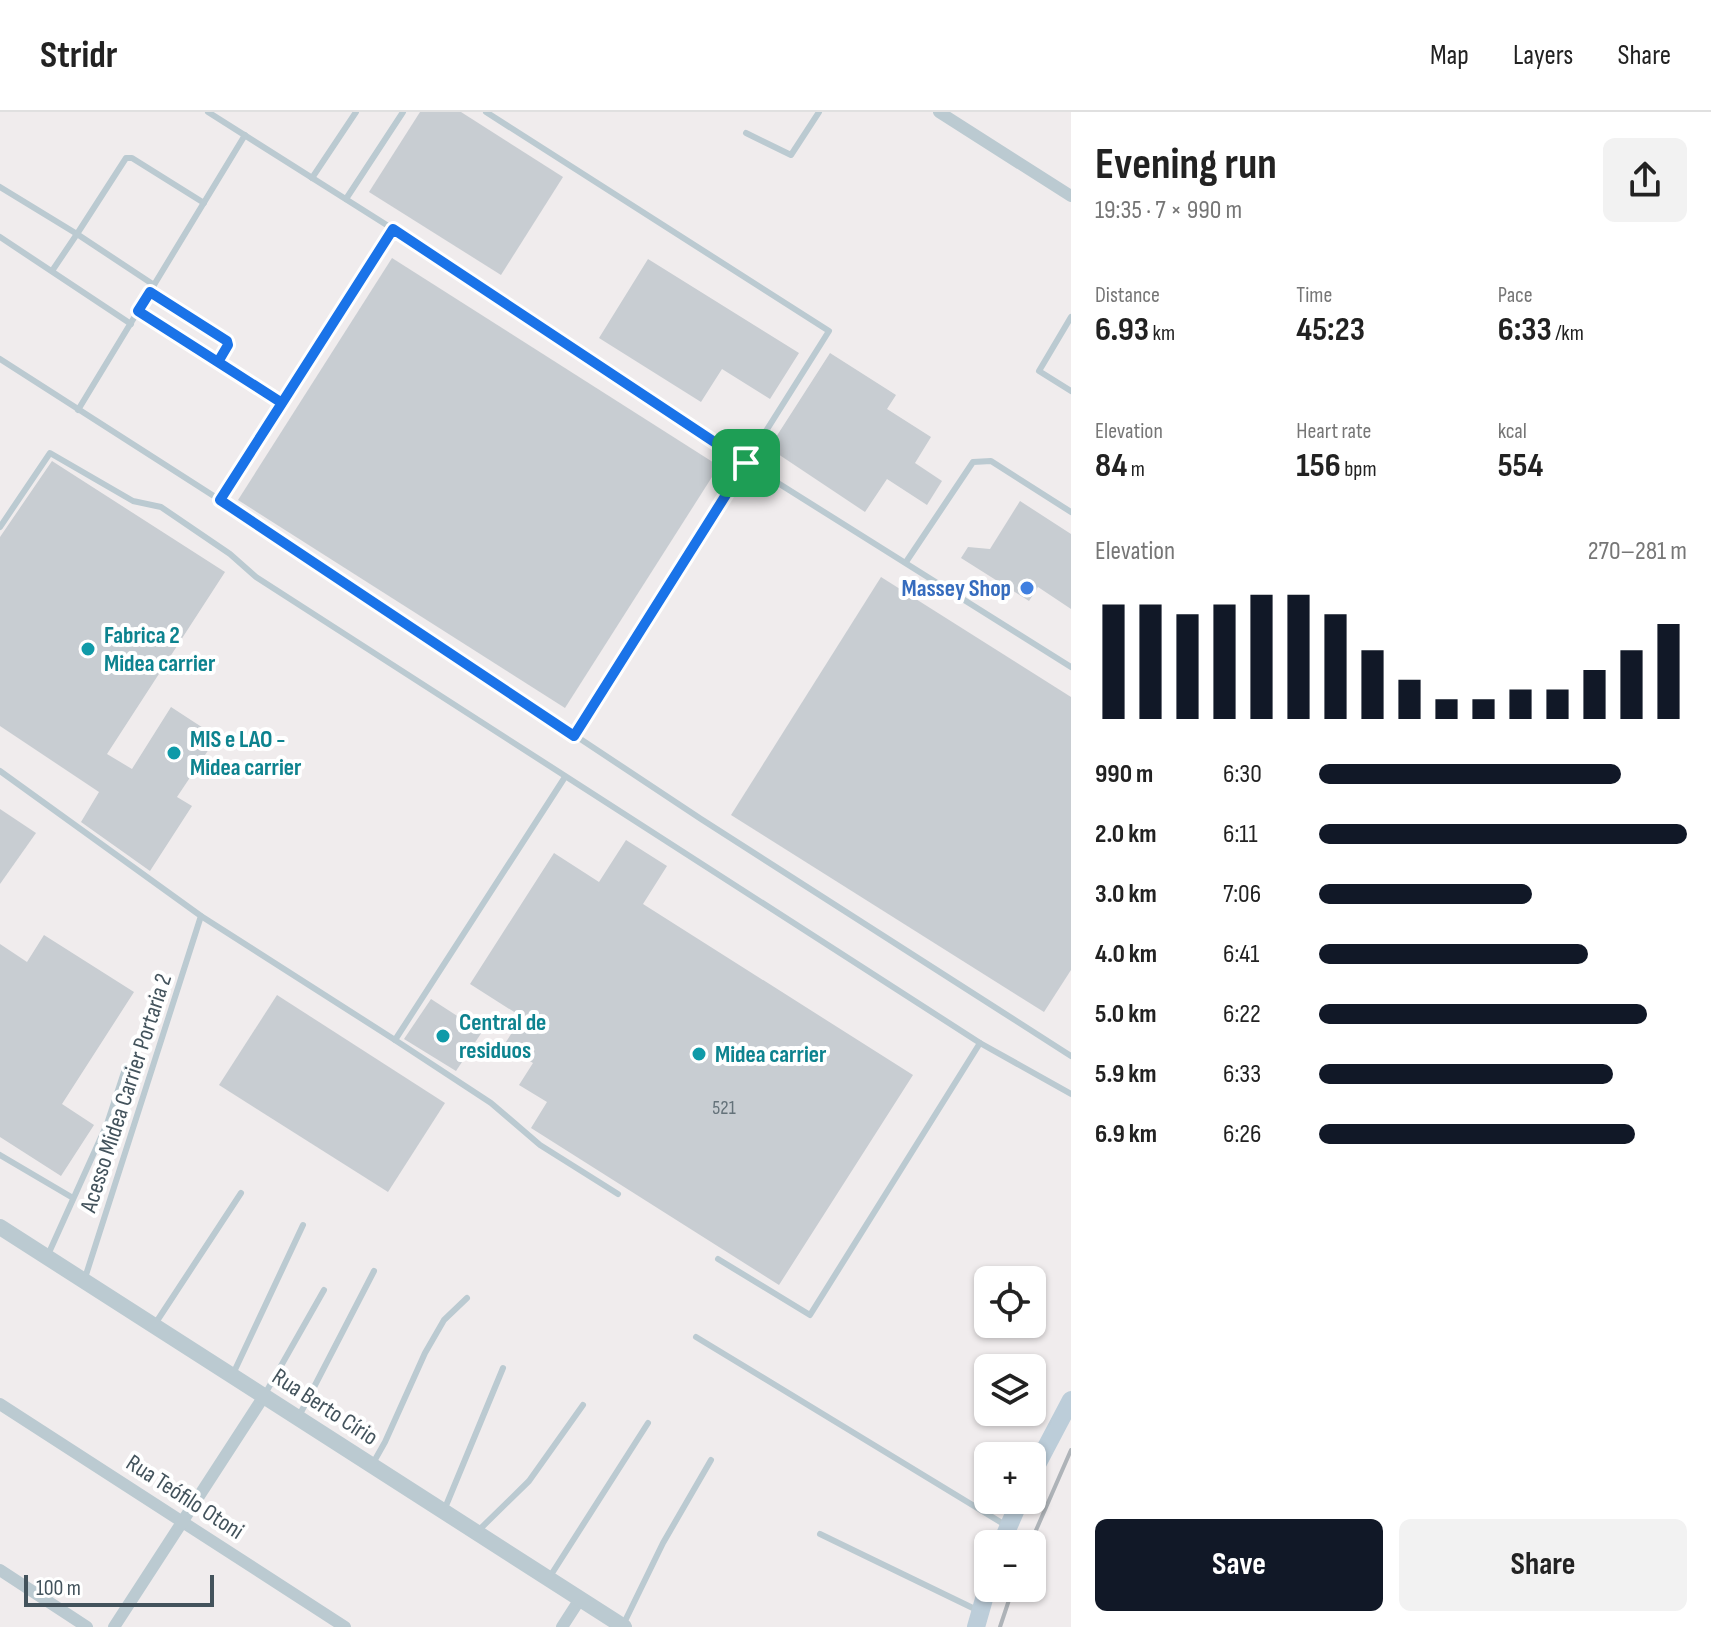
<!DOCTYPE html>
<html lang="en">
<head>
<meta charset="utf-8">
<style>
  body { margin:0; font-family:"Sofia Sans Condensed",sans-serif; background:#f2f2f2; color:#222; height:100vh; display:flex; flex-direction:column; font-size:30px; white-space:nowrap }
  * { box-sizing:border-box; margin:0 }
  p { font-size:26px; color:#767676 }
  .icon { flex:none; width:44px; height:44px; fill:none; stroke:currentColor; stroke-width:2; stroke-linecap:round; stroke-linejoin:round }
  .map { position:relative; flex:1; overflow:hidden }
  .drawer { display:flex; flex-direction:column; background:#fff; width:640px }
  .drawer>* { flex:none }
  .buttons { position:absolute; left:974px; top:1154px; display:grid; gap:16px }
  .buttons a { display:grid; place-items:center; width:72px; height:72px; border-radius:12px; background:#fff; box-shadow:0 2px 6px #0004; font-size:40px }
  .scale { position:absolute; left:24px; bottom:20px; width:190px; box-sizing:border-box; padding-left:8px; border:4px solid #43535c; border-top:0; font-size:22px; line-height:28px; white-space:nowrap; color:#43535c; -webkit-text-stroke:6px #fff; paint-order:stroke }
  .pin { position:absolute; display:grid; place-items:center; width:68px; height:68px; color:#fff; margin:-34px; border-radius:16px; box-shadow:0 4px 12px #0006 }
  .round { display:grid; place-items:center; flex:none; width:84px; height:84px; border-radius:12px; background:#f2f2f2 }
  .summary { display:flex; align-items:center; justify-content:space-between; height:136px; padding:0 24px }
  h1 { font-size:44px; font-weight:700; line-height:60px }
  .stats { display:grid; grid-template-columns:repeat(3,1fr); gap:12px; height:136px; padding:8px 24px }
  .stats div { display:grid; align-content:center }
  .stats b { font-size:34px; font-weight:700 }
  .stats small { font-size:22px; font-weight:400 }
  .stats p { font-size:22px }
  .chart { height:224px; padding:16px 24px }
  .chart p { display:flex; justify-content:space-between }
  .chart svg { width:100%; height:144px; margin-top:8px; stroke:#111827; stroke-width:6 }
  .button { display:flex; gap:16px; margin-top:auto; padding:16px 24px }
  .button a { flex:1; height:92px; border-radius:12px; background:#111827; color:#fff; font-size:32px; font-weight:700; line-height:92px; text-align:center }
  .button a+a { background:#f2f2f2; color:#222 }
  ul { padding:0 24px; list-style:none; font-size:26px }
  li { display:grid; grid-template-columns:128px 96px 1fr; align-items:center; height:60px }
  li i { height:20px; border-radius:10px; background:#111827 }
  header { display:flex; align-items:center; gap:48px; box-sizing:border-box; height:112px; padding:0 40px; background:#fff; border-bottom:2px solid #e0e0e0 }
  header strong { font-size:38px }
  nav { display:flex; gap:44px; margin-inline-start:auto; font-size:28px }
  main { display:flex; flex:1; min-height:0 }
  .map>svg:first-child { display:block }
</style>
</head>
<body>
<header>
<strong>Stridr</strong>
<nav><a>Map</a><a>Layers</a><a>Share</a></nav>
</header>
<main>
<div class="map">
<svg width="1071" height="1515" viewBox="0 0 1071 1515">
  <rect width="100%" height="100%" fill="#f0eced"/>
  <g fill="#c8cdd2">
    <path d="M420 0H461L563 65 501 163 369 80Z"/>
    <path d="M392 146 719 354 565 596 238 388Z"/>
    <path d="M648 147 799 241 770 287 722 257 701 290 599 226Z"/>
    <path d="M830 241 896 283 887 297 931 325 915 351 942 369 927 393 887 367 865 400 769 336Z"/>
    <path d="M52 349 225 460 107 642 132 657 171 595 217 625 177 685 192 694 150 759 81 710 99 680 0 614V425Z"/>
    <path d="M1020 389 1071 422V497L1038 475 1029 489 961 446 968 435 990 437Z"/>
    <path d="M881 465 1071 585V858L1044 900 731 703Z"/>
    <path d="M0 697 36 721 0 772Z"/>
    <path d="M626 728 667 754 643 792 913 963 779 1173 531 1016 547 990 519 973 533 951 504 933 522 905 470 872 554 741 599 770Z"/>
    <path d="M44 823 134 880 62 992 94 1013 61 1064 0 1025V832L27 850Z"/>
    <path d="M277 883 445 991 388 1080 219 973Z"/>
    <path d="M431 887 482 920 456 959 404 927Z"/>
  </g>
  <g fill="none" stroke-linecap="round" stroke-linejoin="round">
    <g stroke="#bbcad1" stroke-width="6">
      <path d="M208 0 393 117 746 351 1071 555"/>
      <path d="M486 0 829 219 574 624"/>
      <path d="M746 21 791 43 819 0"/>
      <path d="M312 66 356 0"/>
      <path d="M0 75 77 122 126 46H132L204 91"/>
      <path d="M346 87 403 0"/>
      <path d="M0 125 131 212"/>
      <path d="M52 159 77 122 154 173"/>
      <path d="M150 180 227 229 228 233 218 250"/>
      <path d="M138 199 282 291"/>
      <path d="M1071 205 1039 259 1071 279"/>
      <path d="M0 247 220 388 701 707 1071 944"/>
      <path d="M78 298 245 23"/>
      <path d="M220 388 393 117"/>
      <path d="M0 415 50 341 133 389 161 395 230 442 256 465 980 931 1071 982"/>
      <path d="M906 450 973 350 991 349 1071 400"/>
      <path d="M0 659 201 804 395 928 565 665"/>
      <path d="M395 928 491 991 540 1033 618 1082"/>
      <path d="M0 1043 73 1086"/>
      <path d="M47 1145 107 1012 126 954"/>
      <path d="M718 1147 810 1203 980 931"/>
      <path d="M84 1169 201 804"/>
      <path d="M155 1212 241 1081"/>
      <path d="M696 1225 1007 1414"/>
      <path d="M233 1262 303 1113"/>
      <path d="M265 1282 324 1178"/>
      <path d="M298 1306 374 1159"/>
      <path d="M372 1353 385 1330 425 1241 444 1208 467 1186"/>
      <path d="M445 1396 503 1256"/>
      <path d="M479 1418 529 1369 583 1293"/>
      <path d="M820 1422 979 1499"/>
      <path d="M549 1466 648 1311"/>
      <path d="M624 1511 663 1431 711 1348"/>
    </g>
    <g stroke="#bbcad1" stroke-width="12">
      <path d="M939 0 1071 84"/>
      <path d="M0 1292 345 1515"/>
      <path d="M0 1458 87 1515"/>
      <path d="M114 1515 264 1284"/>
      <path d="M562 1515 580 1487"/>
    </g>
    <path stroke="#bbcad1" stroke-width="16" d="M0 1115 624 1515"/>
    <g stroke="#bccdd9" stroke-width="18">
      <path d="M1032 1362 1071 1288"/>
      <path d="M1001 1432 1020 1388"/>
      <path d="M976 1515 988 1473"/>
    </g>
    <g stroke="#aeb3b8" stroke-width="4">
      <path d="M1030 1432 1071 1338"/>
      <path d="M1000 1515 1013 1476"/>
    </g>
  </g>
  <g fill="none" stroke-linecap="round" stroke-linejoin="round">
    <defs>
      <path id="route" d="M746 351 393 117 282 291 218 250 228 233 227 229 150 180 138 199 282 291 220 388 574 624 746 351"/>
    </defs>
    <use href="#route" stroke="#fff" stroke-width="16"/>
    <use href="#route" stroke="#1a73e8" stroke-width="10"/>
  </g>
  <circle fill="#3f7fe0" stroke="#fff" stroke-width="3" cx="1027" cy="476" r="8"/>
  <g fill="#0f9aa8" stroke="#fff" stroke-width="3">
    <circle cx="88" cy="537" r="8"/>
    <circle cx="174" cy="641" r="8"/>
    <circle cx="443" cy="924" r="8"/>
    <circle cx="699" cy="942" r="8"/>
  </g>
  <g text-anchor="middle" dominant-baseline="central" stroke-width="8" stroke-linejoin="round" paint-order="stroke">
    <g font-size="20" fill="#64727a">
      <text x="724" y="996">521</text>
    </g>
    <g font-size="24" font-weight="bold" fill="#366cbe" stroke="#fff" text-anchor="end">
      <text x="1011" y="476">Massey Shop</text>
    </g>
    <g font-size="24" font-weight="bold" fill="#0d838f" stroke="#fff" text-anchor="start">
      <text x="104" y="523">Fabrica 2<tspan x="104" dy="28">Midea carrier</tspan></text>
      <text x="190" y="627">MIS e LAO -<tspan x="190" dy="28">Midea carrier</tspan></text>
      <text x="459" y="910">Central de<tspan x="459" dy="28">residuos</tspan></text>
      <text x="715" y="942">Midea carrier</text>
    </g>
    <g font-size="24" fill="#43535c" stroke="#fff">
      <text transform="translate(126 981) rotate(-72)">Acesso Midea Carrier Portaria 2</text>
      <text transform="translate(325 1295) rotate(33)">Rua Berto Círio</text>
      <text transform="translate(185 1385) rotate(33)">Rua Teófilo Otoni</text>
    </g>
  </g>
</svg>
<div class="buttons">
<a><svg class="icon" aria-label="locate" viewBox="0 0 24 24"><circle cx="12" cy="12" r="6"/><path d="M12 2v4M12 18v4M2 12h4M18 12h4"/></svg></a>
<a><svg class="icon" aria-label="layers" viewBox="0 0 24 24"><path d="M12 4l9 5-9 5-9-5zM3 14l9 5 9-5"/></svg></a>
<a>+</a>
<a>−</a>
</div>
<div class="scale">100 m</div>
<div class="pin" style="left:746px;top:351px;background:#1e9e55"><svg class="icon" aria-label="arrive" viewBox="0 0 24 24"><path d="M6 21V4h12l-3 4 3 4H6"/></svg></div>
</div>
<section class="drawer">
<div class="summary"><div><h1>Evening run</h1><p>19:35 · 7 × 990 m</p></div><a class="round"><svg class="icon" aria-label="share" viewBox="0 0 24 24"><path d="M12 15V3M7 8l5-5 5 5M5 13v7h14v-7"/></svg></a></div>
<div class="stats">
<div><p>Distance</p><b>6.93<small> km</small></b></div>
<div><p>Time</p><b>45:23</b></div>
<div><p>Pace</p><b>6:33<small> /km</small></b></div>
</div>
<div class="stats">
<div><p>Elevation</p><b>84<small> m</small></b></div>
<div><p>Heart rate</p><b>156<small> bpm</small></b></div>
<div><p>kcal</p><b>554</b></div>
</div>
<div class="chart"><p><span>Elevation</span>270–281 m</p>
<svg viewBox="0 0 160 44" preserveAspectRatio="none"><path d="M5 44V9M15 44V9M25 44V12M35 44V9M45 44V6M55 44V6M65 44V12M75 44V23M85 44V32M95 44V38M105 44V38M115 44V35M125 44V35M135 44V29M145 44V23M155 44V15"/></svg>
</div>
<ul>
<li><b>990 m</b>6:30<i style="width:82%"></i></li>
<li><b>2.0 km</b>6:11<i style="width:100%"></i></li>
<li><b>3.0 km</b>7:06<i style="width:58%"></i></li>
<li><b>4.0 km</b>6:41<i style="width:73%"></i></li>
<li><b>5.0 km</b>6:22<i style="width:89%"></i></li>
<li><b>5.9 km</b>6:33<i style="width:80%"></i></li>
<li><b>6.9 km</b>6:26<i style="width:86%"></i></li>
</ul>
<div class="button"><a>Save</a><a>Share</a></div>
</section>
</main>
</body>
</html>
